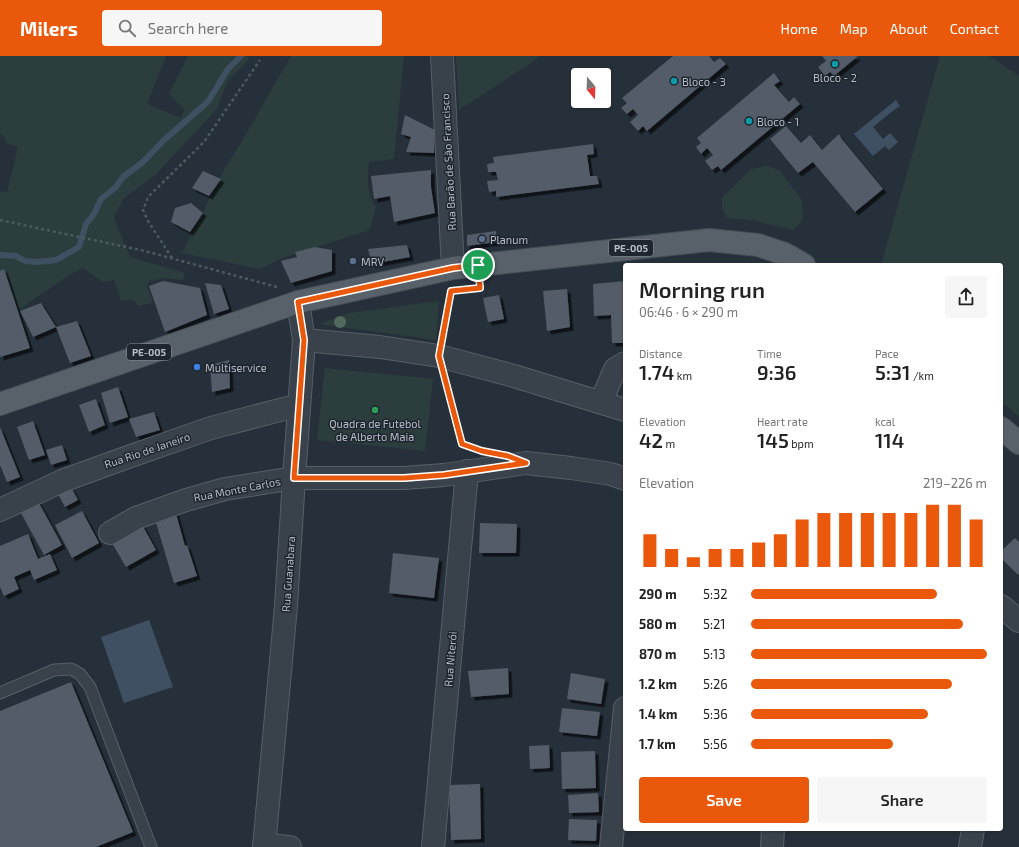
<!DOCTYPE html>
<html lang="en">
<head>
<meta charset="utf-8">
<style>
  body { margin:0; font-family:"Exo 2",sans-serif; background:#f6f6f6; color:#222; height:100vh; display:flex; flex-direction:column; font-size:15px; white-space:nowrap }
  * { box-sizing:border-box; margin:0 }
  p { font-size:13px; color:#767676 }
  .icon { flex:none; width:22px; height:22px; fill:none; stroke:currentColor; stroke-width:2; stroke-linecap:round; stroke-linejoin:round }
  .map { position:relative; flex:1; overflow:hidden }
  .side { position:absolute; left:623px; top:207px; width:380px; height:568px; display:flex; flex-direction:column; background:#fff; border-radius:4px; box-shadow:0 1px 3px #0004 }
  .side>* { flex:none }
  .needle { width:26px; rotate:161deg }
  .fabs { position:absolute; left:571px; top:12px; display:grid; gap:8px }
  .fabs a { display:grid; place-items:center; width:40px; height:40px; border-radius:4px; background:#fff; box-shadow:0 1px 3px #0004; font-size:20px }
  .pin { position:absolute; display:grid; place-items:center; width:34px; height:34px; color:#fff; margin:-17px; border:2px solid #fff; border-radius:50%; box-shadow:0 1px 4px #0007 }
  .round { display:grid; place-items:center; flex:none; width:42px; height:42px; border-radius:4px; background:#f6f6f6 }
  .head { display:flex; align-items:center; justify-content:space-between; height:68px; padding:0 16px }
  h1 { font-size:22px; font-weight:600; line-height:30px }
  .stats { display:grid; grid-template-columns:repeat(3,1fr); gap:6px; height:68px; padding:4px 16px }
  .stats div { display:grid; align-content:center }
  .stats b { font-size:20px; font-weight:600 }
  .stats small { font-size:11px; font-weight:400 }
  .stats p { font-size:11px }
  .chart { height:112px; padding:8px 16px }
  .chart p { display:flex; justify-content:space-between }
  .chart svg { width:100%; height:72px; margin-top:4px; stroke:#ea580c; stroke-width:6 }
  .button { display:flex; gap:8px; margin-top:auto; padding:8px 16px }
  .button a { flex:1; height:46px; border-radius:4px; background:#ea580c; color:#fff; font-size:16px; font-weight:600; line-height:46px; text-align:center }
  .button a+a { background:#f6f6f6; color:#222 }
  ul { padding:0 16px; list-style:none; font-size:13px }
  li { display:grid; grid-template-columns:64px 48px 1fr; align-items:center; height:30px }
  li i { height:10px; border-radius:5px; background:#ea580c }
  header { display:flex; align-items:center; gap:24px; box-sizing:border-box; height:56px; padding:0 20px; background:#ea580c; color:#fff }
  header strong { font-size:19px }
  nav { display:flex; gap:22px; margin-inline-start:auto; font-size:14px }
  .search { width:280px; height:36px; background:#f6f6f6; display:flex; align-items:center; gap:10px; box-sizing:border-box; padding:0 14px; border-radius:4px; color:#767676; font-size:15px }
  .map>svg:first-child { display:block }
</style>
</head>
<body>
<header>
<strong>Milers</strong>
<div class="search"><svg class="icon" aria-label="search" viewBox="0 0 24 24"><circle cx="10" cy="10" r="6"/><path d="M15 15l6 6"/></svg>Search here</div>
<nav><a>Home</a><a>Map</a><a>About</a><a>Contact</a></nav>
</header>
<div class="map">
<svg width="1019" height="791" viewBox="0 0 1019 791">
  <defs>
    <filter id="shadow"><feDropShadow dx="3.5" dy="3.5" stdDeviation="0" flood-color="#0009"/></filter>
  </defs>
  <rect width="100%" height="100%" fill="#26303a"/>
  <g fill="#2b3e3d">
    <path d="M0 0H166L147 48 181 62 185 54 169 38 188 0H249L248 4 227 26 217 53 155 119 123 143 114 162 130 201 185 217 183 224 164 222 149 225 147 231 153 247 139 250 133 244 121 245 114 224 103 226 83 212 69 219 14 257 0 232V135L7 136 18 91 6 87 3 79 0 78Z"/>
    <path d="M291 0H404L394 103 369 106C367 121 367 139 376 151L370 174 282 202 260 213 182 197 225 112 242 85Z"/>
    <path d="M456 0H539L535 4 459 54Z"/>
    <path d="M940 0H989L1019 20V361L1001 345V209H881Z"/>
    <path d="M766 109 780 115 802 144 803 164 793 174 752 164 727 162 722 152V142L750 114Z"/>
    <path d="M439 245 436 284 319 268 349 257Z"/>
    <path d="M325 312 433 323 425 395 317 384Z"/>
  </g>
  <g fill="#3f5063">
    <path d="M896 44 900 50 894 54 873 71 883 83 890 77 898 86 889 94 885 90 873 100 854 78Z"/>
    <path d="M149 564 173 631 124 647 101 581Z"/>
  </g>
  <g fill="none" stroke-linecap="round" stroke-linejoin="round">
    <path stroke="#3f5063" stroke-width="6" d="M0 199 16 200 25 205 36 206 56 204 79 191 86 168 94 158 101 143 115 132 123 121 143 106 163 85 203 50 209 44 228 13 241 0"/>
  </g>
  <g fill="#525c67" filter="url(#shadow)">
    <path d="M673 0H709L714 6 720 2 726 8 647 75 643 70 638 75 630 66 638 59 633 53 627 58 621 52 627 47 622 42Z"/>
    <path d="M822 0H858L834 20 830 16 825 20 818 11 826 5Z"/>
    <path d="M774 17 780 25 774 29 789 46 794 41 800 48 721 114 718 110 712 114 705 105 713 99 707 92 701 98 696 91 701 87 697 82Z"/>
    <path d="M405 59 435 74 434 97 406 96 411 81 401 78Z"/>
    <path d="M786 70 801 87 810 79 822 94 839 78 841 82 883 133 855 156 813 106 798 117 770 83Z"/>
    <path d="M593 88 594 98 587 99 590 120H597L599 128 496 141V135L489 136 487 125 498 124 496 116H488L487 108 494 107 493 101Z"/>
    <path d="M431 114V131L435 157 394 166 390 140 374 143 371 120Z"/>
    <path d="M203 115 221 123 209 140 192 132Z"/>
    <path d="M191 147 203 157 190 176 171 166 175 152Z"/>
    <path d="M496 175 497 186 467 190V179Z"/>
    <path d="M407 189 410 201 372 208 368 193Z"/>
    <path d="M315 191 332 194V215L291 227 281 205 297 201 295 196Z"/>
    <path d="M4 213 30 292 0 301V215Z"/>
    <path d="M163 225 200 232 207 259 165 276 149 230Z"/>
    <path d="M625 225V287H612L611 259 594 260 593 228Z"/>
    <path d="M205 227 221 229 229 253 214 258Z"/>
    <path d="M567 233 570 271 547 275 543 235Z"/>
    <path d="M499 239 504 263 488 266 483 242Z"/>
    <path d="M41 247 56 271 33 281 20 255Z"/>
    <path d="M77 265 91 300 70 307 56 271Z"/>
    <path d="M229 304 230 332 212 336 210 309Z"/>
    <path d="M118 331 128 361 110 367 101 337Z"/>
    <path d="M96 343 105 369 89 376 79 349Z"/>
    <path d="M154 356 160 374 136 381 129 363Z"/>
    <path d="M33 365 45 399 29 404 17 371Z"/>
    <path d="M0 371 20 421 7 426 0 409Z"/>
    <path d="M62 389 67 404 51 409 46 394Z"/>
    <path d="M71 431 78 444 65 451 58 438Z"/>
    <path d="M34 438 62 489 44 499 16 448Z"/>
    <path d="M175 454 185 490 187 489 197 520 174 527 154 460Z"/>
    <path d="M82 455 99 487 72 502 55 469Z"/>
    <path d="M140 465 156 494 126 511 109 482Z"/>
    <path d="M480 467 517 468 516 497H479Z"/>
    <path d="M28 478 38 503 50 498 57 514 34 524 30 514 14 521 19 533 4 540 0 531V490Z"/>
    <path d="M1015 482 1019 486V518L1018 519 1001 502V495Z"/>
    <path d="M393 497 439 502 434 542 389 537Z"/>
    <path d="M508 612 509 638 471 641 468 615Z"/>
    <path d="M571 617 605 623 601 648 567 643Z"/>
    <path d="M71 626 133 776 96 791H0V655Z"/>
    <path d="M562 652 600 656 597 680 559 676Z"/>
    <path d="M549 689 550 712 530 713 529 690Z"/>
    <path d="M595 695 596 732 562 733 561 696Z"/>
    <path d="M480 728 481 783 451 784 449 729Z"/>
    <path d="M598 737 599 756 569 757 568 739Z"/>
    <path d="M569 763 597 764 596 785 568 784Z"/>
  </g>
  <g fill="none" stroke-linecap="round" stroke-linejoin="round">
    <defs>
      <path id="service" d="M0 637 54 614 71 613 80 618 90 631 151 791"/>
      <g id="minor">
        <path d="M442 0 453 212"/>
        <path d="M304 284 380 291 439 300 514 320 625 354"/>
        <path d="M601 346 615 313 625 307"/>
        <path d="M0 454 62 425 128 401 211 372 299 349"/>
        <path d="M110 477 136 462 186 444 225 433 294 422H404L444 419 526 407 571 412 611 418 625 423"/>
        <path d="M1001 550 1019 565"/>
        <path d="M264 789 290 791"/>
        <path d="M264 791 286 550 294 422 304 284 298 246"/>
        <path d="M433 791 467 415"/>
        <path d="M611 791 625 652"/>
        <path d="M772 791 773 773"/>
        <path d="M970 791 973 773"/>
      </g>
      <g id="primary">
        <path d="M0 348 298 246 453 212 709 184 758 189 785 198 804 209"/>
        <path d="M1001 372 1019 387"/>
      </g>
    </defs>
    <use href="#service" stroke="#585f68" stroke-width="13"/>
    <use href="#minor" stroke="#585f68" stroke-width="24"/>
    <use href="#primary" stroke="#464d56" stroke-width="24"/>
    <g stroke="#4a5b5c" stroke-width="2.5" stroke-dasharray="3 3" stroke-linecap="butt">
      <path d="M0 164 145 195 277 231"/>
      <path d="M172 202 148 165 143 154 148 141 204 86 260 4"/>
      <path d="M467 233 480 232V230"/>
      <path d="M443 280 451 235H452"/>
      <path d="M445 324 462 388 473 392"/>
    </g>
    <use href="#service" stroke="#39414a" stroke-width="11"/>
    <use href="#minor" stroke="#39414a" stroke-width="22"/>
    <use href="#primary" stroke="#58606a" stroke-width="22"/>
  </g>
  <circle fill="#526a5e" cx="340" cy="266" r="6"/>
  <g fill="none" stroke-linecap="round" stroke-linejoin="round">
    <defs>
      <path id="route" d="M478 209 480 232 451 235 439 300 462 388 482 395 508 400 526 407 444 419 404 422H294L304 284 298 246 453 212Z"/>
    </defs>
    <use href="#route" stroke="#fff" stroke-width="8"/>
    <use href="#route" stroke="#ea580c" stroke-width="5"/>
  </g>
  <g fill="#0f9aa8" stroke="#1f262f" stroke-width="1.5">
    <circle cx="835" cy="8" r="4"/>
    <circle cx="674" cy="25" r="4"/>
    <circle cx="749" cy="65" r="4"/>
  </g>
  <g fill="#5c6f8a" stroke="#1f262f" stroke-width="1.5">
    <circle cx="482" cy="183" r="4"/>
    <circle cx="353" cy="205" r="4"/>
  </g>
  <circle fill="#3f7fe0" stroke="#1f262f" stroke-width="1.5" cx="197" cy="311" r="4"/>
  <circle fill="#2e9e5b" stroke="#1f262f" stroke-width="1.5" cx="375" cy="354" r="4"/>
  <g text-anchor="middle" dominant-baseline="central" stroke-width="3" stroke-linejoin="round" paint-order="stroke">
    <g fill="#1f262f" stroke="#888f98" stroke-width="1">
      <rect x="609" y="184" width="44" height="16" rx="3"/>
      <rect x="127" y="288" width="44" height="16" rx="3"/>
    </g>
    <g font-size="10" font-weight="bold" fill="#b5bcc5">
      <text x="631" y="192">PE-005</text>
      <text x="149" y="296">PE-005</text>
    </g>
    <g font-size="11" fill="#b5bcc5" stroke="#1f262f" text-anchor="start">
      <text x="835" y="21" text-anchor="middle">Bloco - 2</text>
      <text x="682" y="25">Bloco - 3</text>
      <text x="757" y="65">Bloco - 1</text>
      <text x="490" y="183">Planum</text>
      <text x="361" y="205">MRV</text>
      <text x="205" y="311">Multiservice</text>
      <text x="375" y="367" text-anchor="middle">Quadra de Futebol<tspan x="375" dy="13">de Alberto Maia</tspan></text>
    </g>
    <g font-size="11" fill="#b5bcc5" stroke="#1f262f">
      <text transform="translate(448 106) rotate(-93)">Rua Barão de São Francisco</text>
      <text transform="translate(147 394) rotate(-19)">Rua Rio de Janeiro</text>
      <text transform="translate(237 433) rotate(-11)">Rua Monte Carlos</text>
      <text transform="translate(288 518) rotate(-86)">Rua Guanabara</text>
      <text transform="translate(450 603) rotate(-85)">Rua Niterói</text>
    </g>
  </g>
</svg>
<div class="fabs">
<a><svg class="needle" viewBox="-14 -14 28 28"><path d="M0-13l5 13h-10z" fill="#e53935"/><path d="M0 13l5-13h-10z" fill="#767676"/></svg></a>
</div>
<div class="pin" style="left:478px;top:209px;background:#1e9e55"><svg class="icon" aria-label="arrive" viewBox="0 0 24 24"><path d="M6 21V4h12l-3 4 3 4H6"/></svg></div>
<section class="side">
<div class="head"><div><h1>Morning run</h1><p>06:46 · 6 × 290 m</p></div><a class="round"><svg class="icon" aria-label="share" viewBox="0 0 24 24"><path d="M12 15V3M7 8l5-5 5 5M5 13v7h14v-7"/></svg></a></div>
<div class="stats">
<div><p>Distance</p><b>1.74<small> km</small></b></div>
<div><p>Time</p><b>9:36</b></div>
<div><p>Pace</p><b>5:31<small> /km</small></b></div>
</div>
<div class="stats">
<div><p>Elevation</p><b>42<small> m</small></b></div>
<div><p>Heart rate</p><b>145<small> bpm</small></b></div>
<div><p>kcal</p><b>114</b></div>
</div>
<div class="chart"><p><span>Elevation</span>219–226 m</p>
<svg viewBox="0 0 160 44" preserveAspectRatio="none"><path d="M5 44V24M15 44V33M25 44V38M35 44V33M45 44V33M55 44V29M65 44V24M75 44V15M85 44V11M95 44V11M105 44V11M115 44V11M125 44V11M135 44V6M145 44V6M155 44V15"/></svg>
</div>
<ul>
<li><b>290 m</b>5:32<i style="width:79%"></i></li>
<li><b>580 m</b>5:21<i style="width:90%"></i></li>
<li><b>870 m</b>5:13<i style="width:100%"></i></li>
<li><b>1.2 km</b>5:26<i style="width:85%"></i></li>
<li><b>1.4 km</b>5:36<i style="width:75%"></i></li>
<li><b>1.7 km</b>5:56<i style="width:60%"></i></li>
</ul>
<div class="button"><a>Save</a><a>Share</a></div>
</section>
</div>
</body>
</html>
